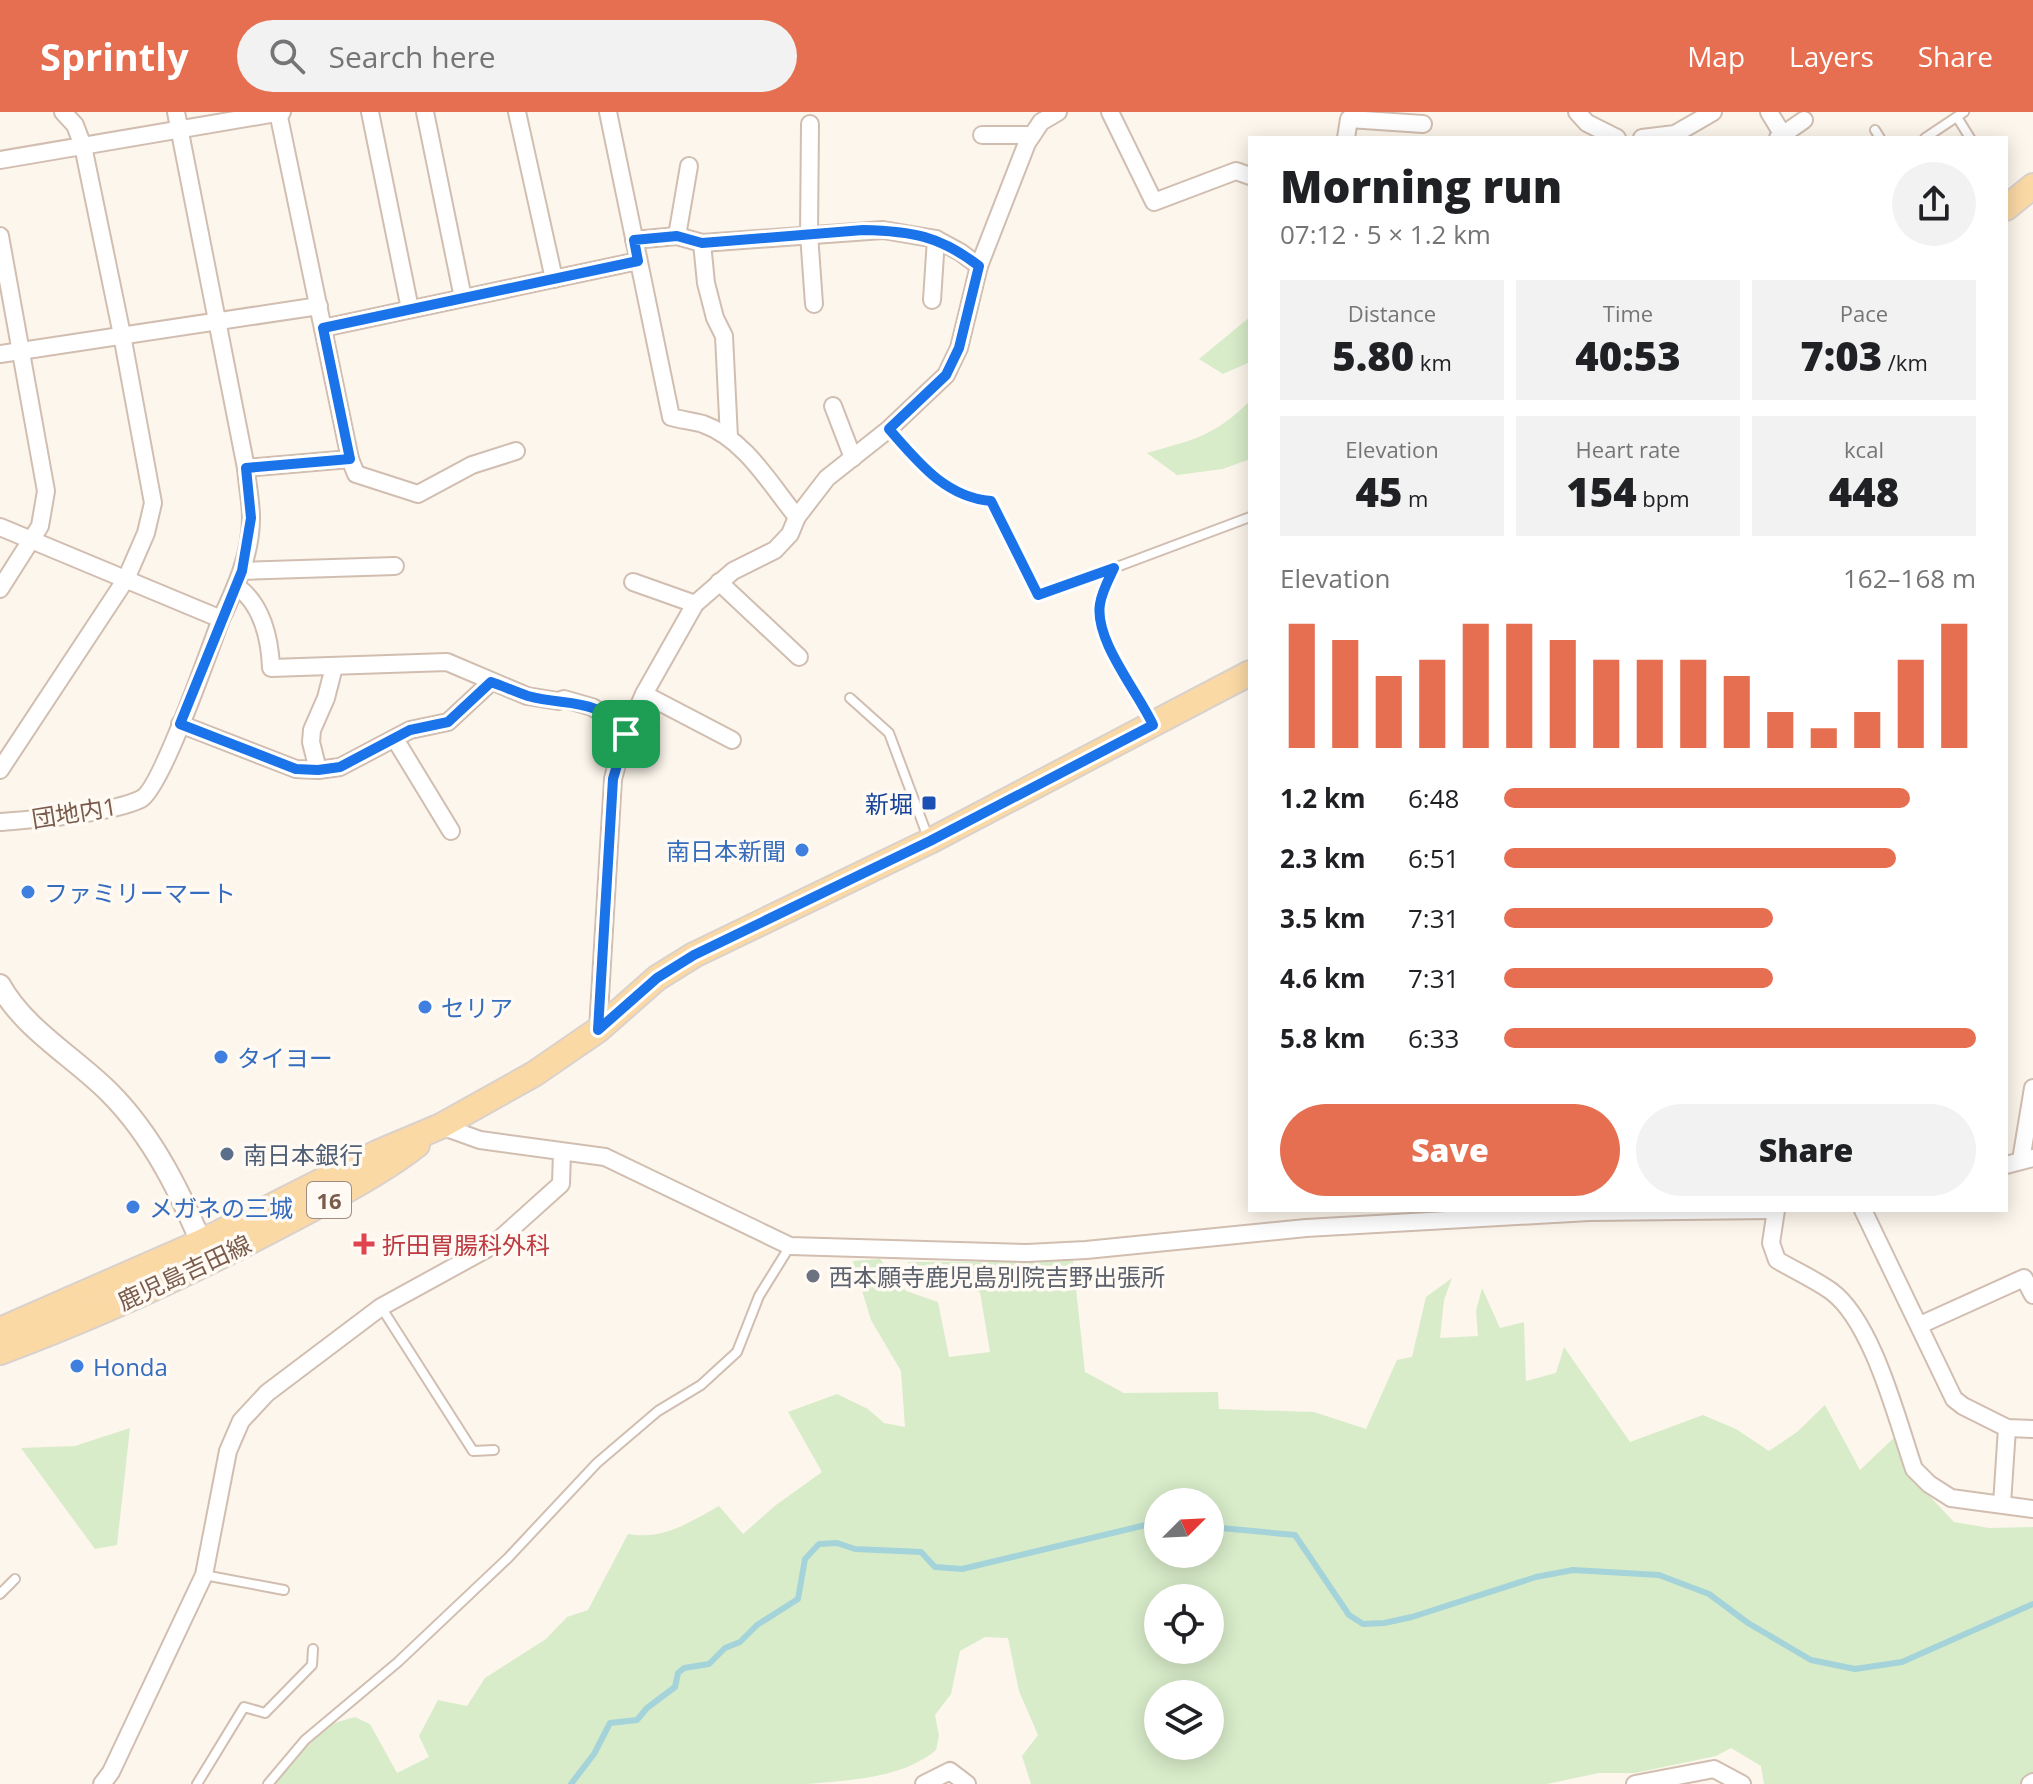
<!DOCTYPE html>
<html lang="en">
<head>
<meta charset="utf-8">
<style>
  body { margin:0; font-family:"Open Sans","Noto Sans JP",sans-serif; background:#f2f2f2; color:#202124; height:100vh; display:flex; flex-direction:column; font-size:30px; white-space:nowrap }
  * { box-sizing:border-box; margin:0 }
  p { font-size:26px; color:#757577 }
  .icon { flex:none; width:44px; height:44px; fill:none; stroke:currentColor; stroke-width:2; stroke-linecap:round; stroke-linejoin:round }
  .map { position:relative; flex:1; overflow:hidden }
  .panel { position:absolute; left:1248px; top:24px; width:760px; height:1076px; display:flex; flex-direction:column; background:#fff; border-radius:0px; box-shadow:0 4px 20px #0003 }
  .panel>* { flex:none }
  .needle { width:52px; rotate:66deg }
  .buttons { position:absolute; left:1144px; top:1376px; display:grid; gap:16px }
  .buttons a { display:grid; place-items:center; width:80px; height:80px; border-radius:50%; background:#fff; box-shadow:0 4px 20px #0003; font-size:40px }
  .pin { position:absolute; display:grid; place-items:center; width:68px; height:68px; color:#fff; margin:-34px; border-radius:16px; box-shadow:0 4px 12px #0006 }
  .round { display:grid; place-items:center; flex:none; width:84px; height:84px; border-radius:42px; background:#f2f2f2 }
  .overview { display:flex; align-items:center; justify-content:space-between; height:136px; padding:0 32px }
  h1 { font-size:44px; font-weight:800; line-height:60px }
  .figures { display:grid; grid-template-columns:repeat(3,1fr); gap:12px; height:136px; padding:8px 32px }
  .figures div { display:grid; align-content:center; border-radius:0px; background:#f2f2f2; text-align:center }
  .figures b { font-size:40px; font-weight:800 }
  .figures small { font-size:22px; font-weight:400 }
  .figures p { font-size:22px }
  .chart { height:224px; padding:16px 32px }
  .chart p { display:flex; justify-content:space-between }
  .chart svg { width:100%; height:144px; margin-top:8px; stroke:#e76f51; stroke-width:6 }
  .action { display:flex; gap:16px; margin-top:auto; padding:16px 32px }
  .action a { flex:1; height:92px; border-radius:48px; background:#e76f51; color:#fff; font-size:32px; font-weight:800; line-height:92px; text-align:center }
  .action a+a { background:#f2f2f2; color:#202124 }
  ul { padding:0 32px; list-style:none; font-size:26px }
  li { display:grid; grid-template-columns:128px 96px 1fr; align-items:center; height:60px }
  li i { height:20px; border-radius:10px; background:#e76f51 }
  header { display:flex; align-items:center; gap:48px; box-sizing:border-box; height:112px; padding:0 40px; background:#e76f51; color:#fff }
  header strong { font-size:38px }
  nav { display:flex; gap:44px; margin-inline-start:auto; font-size:28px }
  .search { width:560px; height:72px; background:#f2f2f2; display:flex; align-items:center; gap:20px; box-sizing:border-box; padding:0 28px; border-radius:44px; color:#757577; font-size:30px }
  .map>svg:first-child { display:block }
</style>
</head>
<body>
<header>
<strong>Sprintly</strong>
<div class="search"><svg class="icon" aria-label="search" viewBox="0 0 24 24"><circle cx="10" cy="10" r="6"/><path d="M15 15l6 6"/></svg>Search here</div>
<nav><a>Map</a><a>Layers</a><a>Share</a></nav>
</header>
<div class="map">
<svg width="2033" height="1672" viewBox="0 0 2033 1672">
  <rect width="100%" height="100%" fill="#fdf6ec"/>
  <g fill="#d8ecc9" fill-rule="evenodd">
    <path d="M1250 205V250L1223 262 1199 247Z"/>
    <path d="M1250 289V347L1223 357 1177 363 1147 341C1195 327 1213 325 1250 289Z"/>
    <path d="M880 1147 906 1179 938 1190 949 1245 990 1240 980 1180 936 1173 907 1150 1073 1149 1085 1260 1124 1281 1218 1280 1219 1297 1314 1300 1366 1317 1397 1248 1412 1245 1426 1185 1452 1166 1444 1188 1440 1226 1478 1224 1476 1199 1482 1176 1500 1216 1524 1210 1526 1269 1556 1261 1564 1235 1630 1330 1703 1303 1736 1317 1769 1339 1797 1320 1825 1293 1860 1358 1898 1322 1921 1375 1954 1410 1989 1416 2033 1415V1672H1764L1761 1654 1731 1636 1716 1644 1635 1661H1599L1547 1672H1031L1022 1644 1038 1623 1019 1579 1008 1526 985 1525 960 1539 951 1582 935 1603 939 1624 936 1638C903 1666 851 1668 808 1672H272L308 1632 331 1612 355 1605 370 1612 397 1661 429 1645 419 1624 438 1588 467 1594 485 1566 546 1527 567 1505 588 1498 628 1422C664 1428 688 1411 719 1394L743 1422 776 1393 822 1360 788 1300 837 1282 868 1297 884 1311 905 1315 901 1259 871 1208 853 1149ZM1158 1390H1210V1442H1158ZM1158 1486H1210V1538H1158ZM1158 1582H1210V1634H1158Z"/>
    <path d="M130 1316 117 1433 95 1437 21 1336 75 1334Z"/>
  </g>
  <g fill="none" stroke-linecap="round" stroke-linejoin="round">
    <g stroke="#a5d3da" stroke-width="6">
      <path d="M1210 1415 1295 1423 1349 1503 1363 1512 1384 1511 1412 1505 1536 1465 1573 1458 1659 1463 1709 1482 1748 1511 1811 1548 1855 1557 1902 1550 2033 1492"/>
      <path d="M571 1672 594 1642 610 1611 637 1608 647 1596 675 1575 678 1561 684 1556 709 1552 725 1536 740 1530 757 1513 798 1487 805 1447 819 1432 837 1431 855 1437 921 1440 935 1455 962 1457 1158 1410"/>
    </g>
    <defs>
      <g id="service">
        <path d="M1957 5 1970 26"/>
        <path d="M1875 18 1880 26"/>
        <path d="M1925 26 1964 0"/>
        <path d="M889 317C918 350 945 385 991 389L1038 483 1114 456"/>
        <path d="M850 586 889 621 929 728"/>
        <path d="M1151 609C1135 573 1099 538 1099 497 1099 482 1108 468 1114 456L1250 405"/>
        <path d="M381 1195 473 1339 494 1338"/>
        <path d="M204 1463 284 1478"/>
        <path d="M0 1482 15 1467"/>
        <path d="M197 1672 244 1595 265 1601 312 1553 313 1537"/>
        <path d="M268 1672 305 1628 398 1550 508 1446 597 1351 658 1299 701 1273 737 1240 759 1184 790 1134"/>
      </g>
      <g id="minor">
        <path d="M176 0 246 356"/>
        <path d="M370 0 410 197"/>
        <path d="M425 0 463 186"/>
        <path d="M517 0 554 167"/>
        <path d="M608 0 671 305C681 308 693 309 703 312 745 327 770 372 797 405"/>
        <path d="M1110 0 1154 90 1236 59 1250 64"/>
        <path d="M1577 0 1587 11 1617 26"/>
        <path d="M1769 0 1783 23"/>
        <path d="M810 12 809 122 814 192"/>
        <path d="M982 23H1032"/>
        <path d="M1346 26 1349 7 1423 12"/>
        <path d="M1642 26 1675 22 1713 0"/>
        <path d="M1778 26 1804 8"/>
        <path d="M0 48 282 0"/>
        <path d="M0 124 46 379 40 414 0 477"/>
        <path d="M677 124 689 54"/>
        <path d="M634 128 677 124 702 131 883 118 936 127 960 140 979 154"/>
        <path d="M702 131 706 171 715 206 724 224 729 326"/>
        <path d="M932 188 936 127"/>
        <path d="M323 216 638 149"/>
        <path d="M0 242 319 194"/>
        <path d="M833 294 853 346"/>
        <path d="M350 347 356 362 418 382 472 353 516 339"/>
        <path d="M0 415 221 507C236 475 251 442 251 406 251 389 247 372 246 356L350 347 278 0"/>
        <path d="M242 459 395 454"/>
        <path d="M633 470 695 492"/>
        <path d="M719 470 799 545"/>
        <path d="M236 474C262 491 270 527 271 556L447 550 527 584 558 589 564 587 592 595 615 608 626 622"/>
        <path d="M644 582 732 628"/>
        <path d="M180 612 296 657 318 658 340 655 410 618 448 610 491 570"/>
        <path d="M395 627 451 719"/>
        <path d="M0 658 126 467 146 421 153 391 122 223 83 34 75 13 63 0"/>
        <path d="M318 658 311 630 312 618 326 586 334 555"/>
        <path d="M0 710C35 707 110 702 141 687 161 677 210 536 221 507"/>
        <path d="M598 918 613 667 622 631 644 582 695 492 733 459 775 438 790 422 797 405 827 366 889 317 946 263 959 236 979 154 1027 31 1041 10 1058 0"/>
        <path d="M441 1014 480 1028 605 1045 790 1134 1027 1141 1086 1138 1306 1116 1589 1100 1773 1098"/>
        <path d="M2021 1048 2033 976"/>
        <path d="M2006 1053 2033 1046"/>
        <path d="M1776 1098 1771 1131 1777 1148C1794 1158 1814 1167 1831 1179 1873 1210 1897 1308 1914 1357L1929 1372 1951 1386 2033 1397"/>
        <path d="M1863 1098 1954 1287 1963 1294 2007 1316 2033 1317"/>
        <path d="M1920 1213 2024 1166 2033 1183"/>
        <path d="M2002 1392 2007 1316"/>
        <path d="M102 1672 111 1660 204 1463 228 1339 241 1309 267 1281 381 1195 492 1134 561 1072 562 1040"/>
        <path d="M924 1672 950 1659 967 1672"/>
        <path d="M1635 1672 1714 1657 1742 1672"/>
        <path d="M2030 1672 2033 1670"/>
      </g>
      <path id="tertiary" d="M0 873C24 917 74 945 109 980 154 1025 182 1084 206 1142"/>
      <g id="primary">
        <path d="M2006 96 2033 74"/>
        <path d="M0 1218 201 1130 377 1041 441 1014 534 962 598 918 657 866 694 843 930 729 1250 561"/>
        <path d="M0 1240C100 1203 197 1158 291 1108 334 1085 378 1063 417 1033"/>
      </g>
    </defs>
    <use href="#service" stroke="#d1beb0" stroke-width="12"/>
    <use href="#minor" stroke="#d1beb0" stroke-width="20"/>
    <use href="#tertiary" stroke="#d1beb0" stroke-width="24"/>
    <use href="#primary" stroke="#dad1cd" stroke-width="28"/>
    <use href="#service" stroke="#fff" stroke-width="8"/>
    <use href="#minor" stroke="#fff" stroke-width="16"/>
    <use href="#tertiary" stroke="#fff" stroke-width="20"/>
    <use href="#primary" stroke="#fbd9a5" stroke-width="24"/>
  </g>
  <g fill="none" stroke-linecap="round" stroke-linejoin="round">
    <defs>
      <path id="route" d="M863 118C912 119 940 124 979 154L959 236 946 263 889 317C918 350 945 385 991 389L1038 483 1114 456C1109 467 1102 479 1100 492 1094 528 1138 580 1153 613L930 729 694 843 657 866 598 918 613 667 626 622C596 583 568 595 528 584 516 580 503 574 491 570L448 610 410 618 340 655 318 658 296 657 180 612 242 459 251 406 246 356 350 347 323 216 638 149 634 128 677 124 702 131Z"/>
    </defs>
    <use href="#route" stroke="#fff" stroke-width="16"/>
    <use href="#route" stroke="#1a73e8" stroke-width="10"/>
  </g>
  <rect fill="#1a4fb4" stroke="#fffaf3" stroke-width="3" x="921" y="683" width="16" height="16" rx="4"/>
  <g fill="#3f7fe0" stroke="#fffaf3" stroke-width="3">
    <circle cx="802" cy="738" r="8"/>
    <circle cx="28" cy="780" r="8"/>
    <circle cx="425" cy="895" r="8"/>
    <circle cx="221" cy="945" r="8"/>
    <circle cx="133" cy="1095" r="8"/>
    <circle cx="77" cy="1254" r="8"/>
  </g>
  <circle fill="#5c6f8a" stroke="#fffaf3" stroke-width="3" cx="227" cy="1042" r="8"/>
  <path fill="#e0444e" stroke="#fffaf3" stroke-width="3" d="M360 1120h8v8h8v8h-8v8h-8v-8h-8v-8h8z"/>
  <circle fill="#6b7280" stroke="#fffaf3" stroke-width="3" cx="813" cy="1164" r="8"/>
  <g text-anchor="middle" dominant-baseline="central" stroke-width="7" stroke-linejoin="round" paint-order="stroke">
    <rect fill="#fffaf3" stroke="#a28b7f" stroke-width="2" x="307" y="1070" width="44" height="36" rx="6"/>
    <g font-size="22" font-weight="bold" fill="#7a5c4d">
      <text x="329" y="1088">16</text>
    </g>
    <g font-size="24" fill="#164399" stroke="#fffaf3" text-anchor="end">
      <text x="913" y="691">新堀</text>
    </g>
    <g font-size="24" fill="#7a5c4d" stroke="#fffaf3">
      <text transform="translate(74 700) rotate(-9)">団地内1</text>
      <text transform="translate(184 1160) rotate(-25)">鹿児島吉田線</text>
    </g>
    <g font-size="24" fill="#366cbe" stroke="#fffaf3" text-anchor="start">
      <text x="786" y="738" text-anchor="end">南日本新聞</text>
      <text x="44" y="780">ファミリーマート</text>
      <text x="441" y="895">セリア</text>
      <text x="237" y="945">タイヨー</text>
      <text x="149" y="1095">メガネの三城</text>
      <text x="93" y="1254">Honda</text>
    </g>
    <g font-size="24" fill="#4e5e75" stroke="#fffaf3" text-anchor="start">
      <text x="243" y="1042">南日本銀行</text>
    </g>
    <g font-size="24" fill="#be3a42" stroke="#fffaf3" text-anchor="start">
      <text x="382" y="1132">折田胃腸科外科</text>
    </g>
    <g font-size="24" fill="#5b616d" stroke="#fffaf3" text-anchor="start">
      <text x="829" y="1164">西本願寺鹿児島別院吉野出張所</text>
    </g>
  </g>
</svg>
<div class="buttons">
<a><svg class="needle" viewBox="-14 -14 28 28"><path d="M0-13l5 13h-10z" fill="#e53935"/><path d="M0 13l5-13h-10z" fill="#757577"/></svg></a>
<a><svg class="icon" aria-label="locate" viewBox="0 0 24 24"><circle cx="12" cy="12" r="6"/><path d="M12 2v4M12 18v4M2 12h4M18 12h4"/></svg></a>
<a><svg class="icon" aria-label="layers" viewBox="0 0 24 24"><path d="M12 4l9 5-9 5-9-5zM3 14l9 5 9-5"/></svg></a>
</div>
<div class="pin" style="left:626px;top:622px;background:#1e9e55"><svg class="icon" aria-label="arrive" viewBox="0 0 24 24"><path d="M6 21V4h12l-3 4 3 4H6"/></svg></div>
<section class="panel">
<div class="overview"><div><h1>Morning run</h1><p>07:12 · 5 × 1.2 km</p></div><a class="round"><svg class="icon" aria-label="share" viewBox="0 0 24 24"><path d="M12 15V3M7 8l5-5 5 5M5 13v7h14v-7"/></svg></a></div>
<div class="figures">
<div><p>Distance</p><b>5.80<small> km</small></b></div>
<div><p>Time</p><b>40:53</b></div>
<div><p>Pace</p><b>7:03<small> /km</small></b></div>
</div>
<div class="figures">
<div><p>Elevation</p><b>45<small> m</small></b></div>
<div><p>Heart rate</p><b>154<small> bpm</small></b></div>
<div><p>kcal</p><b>448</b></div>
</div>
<div class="chart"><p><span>Elevation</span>162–168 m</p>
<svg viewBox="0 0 160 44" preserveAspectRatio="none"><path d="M5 44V6M15 44V11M25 44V22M35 44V17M45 44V6M55 44V6M65 44V11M75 44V17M85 44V17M95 44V17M105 44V22M115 44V33M125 44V38M135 44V33M145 44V17M155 44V6"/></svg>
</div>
<ul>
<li><b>1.2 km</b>6:48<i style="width:86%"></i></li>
<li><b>2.3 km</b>6:51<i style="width:83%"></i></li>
<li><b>3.5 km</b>7:31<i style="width:57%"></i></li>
<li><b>4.6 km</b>7:31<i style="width:57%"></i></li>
<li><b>5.8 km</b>6:33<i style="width:100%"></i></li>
</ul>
<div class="action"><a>Save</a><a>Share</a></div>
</section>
</div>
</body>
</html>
